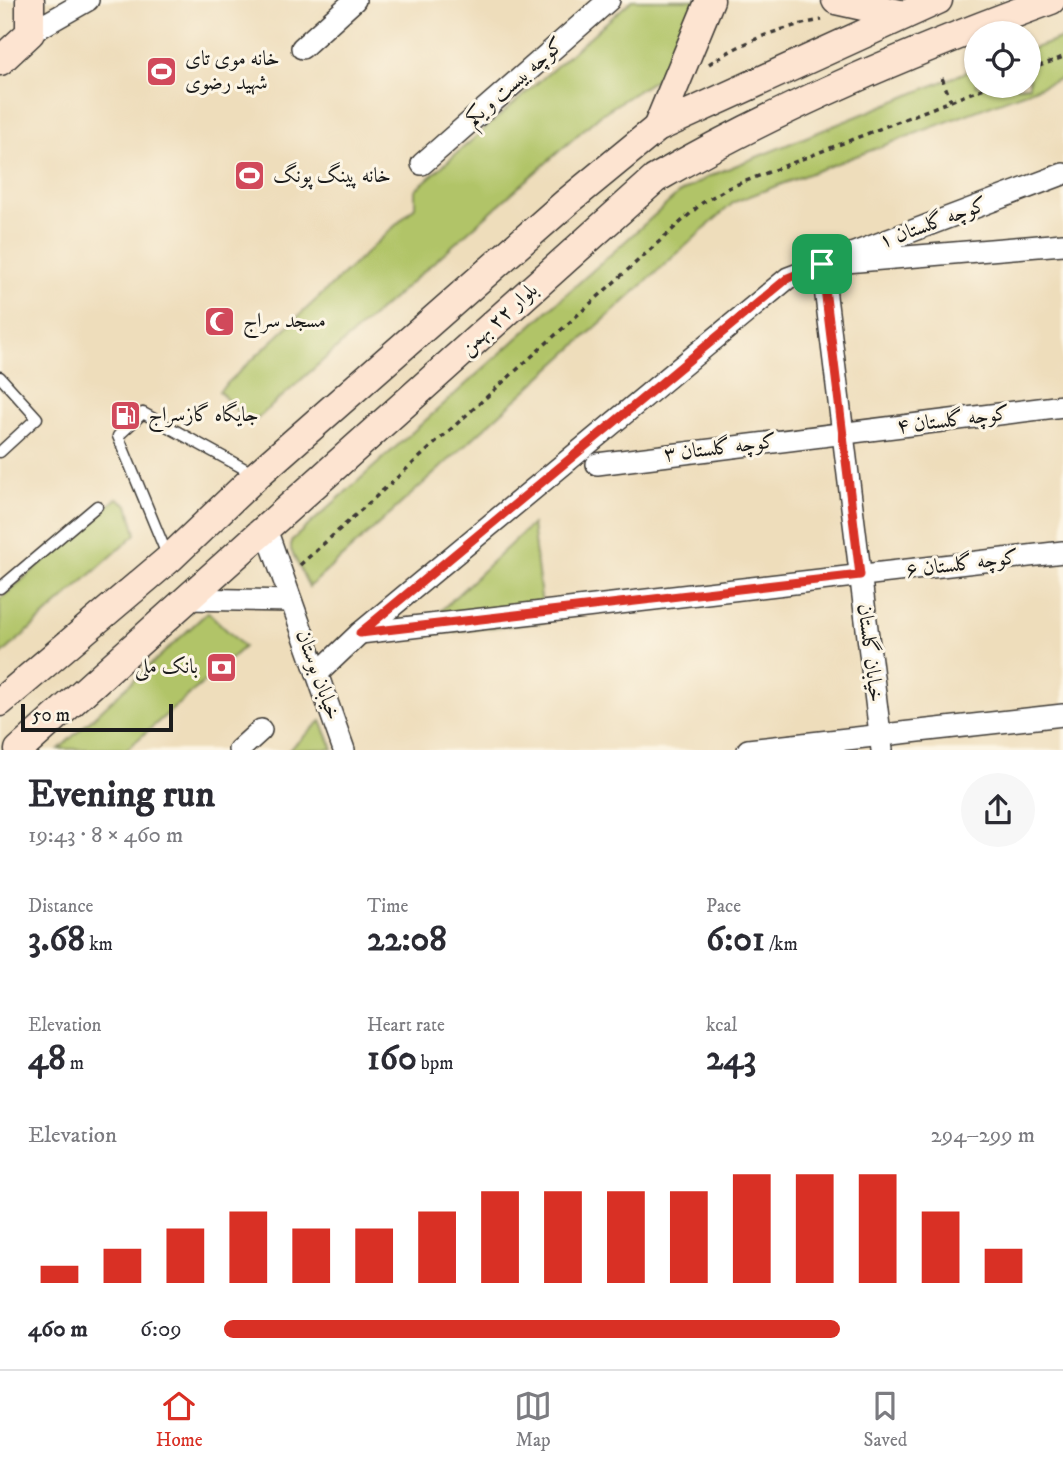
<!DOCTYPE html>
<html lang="en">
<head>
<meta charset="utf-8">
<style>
  body { margin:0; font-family:"IM FELL DW Pica",Amiri,serif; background:#f7f7f7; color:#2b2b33; height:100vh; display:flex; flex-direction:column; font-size:26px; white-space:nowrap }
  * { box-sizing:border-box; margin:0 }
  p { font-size:23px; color:#7c7c81 }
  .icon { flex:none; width:38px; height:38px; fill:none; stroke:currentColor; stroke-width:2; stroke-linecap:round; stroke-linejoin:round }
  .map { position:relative; height:750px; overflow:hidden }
  .details { display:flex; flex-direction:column; background:#fff; flex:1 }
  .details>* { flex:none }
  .tools { position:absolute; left:964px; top:21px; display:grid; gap:14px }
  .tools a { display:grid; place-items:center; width:77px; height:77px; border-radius:50%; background:#fff; box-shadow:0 2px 5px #0004; font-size:35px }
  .scale { position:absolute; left:21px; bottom:18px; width:152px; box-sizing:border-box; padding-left:7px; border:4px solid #1c1c1c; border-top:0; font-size:19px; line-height:24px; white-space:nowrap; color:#1c1c1c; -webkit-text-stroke:5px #fcf5e5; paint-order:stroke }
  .pin { position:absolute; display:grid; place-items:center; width:60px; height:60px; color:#fff; margin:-30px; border-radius:14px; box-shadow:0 4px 10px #0006 }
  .round { display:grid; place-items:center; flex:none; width:74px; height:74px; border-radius:37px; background:#f7f7f7 }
  .summary { display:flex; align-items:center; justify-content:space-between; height:119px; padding:0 28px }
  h1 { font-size:38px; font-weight:800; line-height:52px }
  .metrics { display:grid; grid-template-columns:repeat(3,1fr); gap:10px; height:119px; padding:7px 28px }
  .metrics div { display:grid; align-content:center }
  .metrics b { font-size:35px; font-weight:800 }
  .metrics small { font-size:19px; font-weight:400 }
  .metrics p { font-size:19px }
  .chart { height:196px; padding:14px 28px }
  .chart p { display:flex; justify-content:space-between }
  .chart svg { width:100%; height:126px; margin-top:7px; stroke:#d93025; stroke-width:6 }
  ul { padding:0 28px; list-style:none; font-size:23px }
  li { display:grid; grid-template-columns:112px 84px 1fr; align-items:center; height:52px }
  li i { height:18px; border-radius:9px; background:#d93025 }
  .tabs { display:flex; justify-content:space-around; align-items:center; height:98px; border-top:2px solid #e1e1e2; background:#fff; font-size:19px; color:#7c7c81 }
  .tabs a { display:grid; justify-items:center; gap:4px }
  .tabs .active { color:#d93025 }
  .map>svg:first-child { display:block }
</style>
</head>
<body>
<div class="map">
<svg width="1063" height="750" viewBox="0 0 1063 750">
  <rect width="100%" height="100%" fill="#fcf5e5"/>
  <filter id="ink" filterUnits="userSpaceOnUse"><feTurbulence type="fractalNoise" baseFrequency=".0143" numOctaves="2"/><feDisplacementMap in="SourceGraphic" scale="14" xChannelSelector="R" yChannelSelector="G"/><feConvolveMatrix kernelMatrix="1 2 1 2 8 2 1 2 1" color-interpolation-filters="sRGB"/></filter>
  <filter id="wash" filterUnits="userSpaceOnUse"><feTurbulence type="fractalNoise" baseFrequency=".00686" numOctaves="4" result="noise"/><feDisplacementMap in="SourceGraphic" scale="28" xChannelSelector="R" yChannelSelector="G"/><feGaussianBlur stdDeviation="1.57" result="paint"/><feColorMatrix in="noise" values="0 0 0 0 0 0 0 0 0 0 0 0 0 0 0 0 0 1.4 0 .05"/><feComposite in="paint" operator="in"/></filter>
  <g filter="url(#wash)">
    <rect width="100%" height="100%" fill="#edb"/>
    <g fill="#b1c467" stroke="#667042" stroke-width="2">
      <path d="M632 0H700L673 68 600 115 250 425 219 391 415 207V190Z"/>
      <path d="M1063 38V78L734 202 309 587 291 550V541L678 194 710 176 976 68V86H1029V50Z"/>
      <path d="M117 498 128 505 136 534 0 656V599Z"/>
      <path d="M532 524 544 622 414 636Z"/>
      <path d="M208 612 244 647 127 749H59Z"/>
      <path d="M321 721 333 749 289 750Z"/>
    </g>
  </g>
  <g filter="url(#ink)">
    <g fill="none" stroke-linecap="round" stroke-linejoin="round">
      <defs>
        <g id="lane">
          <path d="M0 377 37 418 0 452"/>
          <path d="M168 557 118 436 143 413 254 474"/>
          <path d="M0 588 97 506"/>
        </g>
        <g id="street">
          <path d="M30 33 88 0"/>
          <path d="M302 48 355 0"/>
          <path d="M422 164 609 0"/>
          <path d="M597 464 1063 406"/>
          <path d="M266 529 344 750"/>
          <path d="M188 599 291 601"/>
          <path d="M360 633 1063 552"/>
          <path d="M318 673 360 633 788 278 1063 174"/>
          <path d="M239 750 261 730"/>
          <path d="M748 750 1063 715"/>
          <path d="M882 750 822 264 1063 244"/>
        </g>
        <g id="secondary">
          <path d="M836 0 904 15"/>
          <path d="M0 61 30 33V0"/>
          <path d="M657 128 710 0"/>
          <path d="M0 702 169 559 257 475 567 202 657 128 938 0"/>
          <path d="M19 750 655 179C781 106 915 50 1051 0"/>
        </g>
      </defs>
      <use href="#lane" stroke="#3c3934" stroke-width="13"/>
      <use href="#street" stroke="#3c3934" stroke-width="24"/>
      <use href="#secondary" stroke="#3c3934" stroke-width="31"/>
      <g stroke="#3c3934" stroke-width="3.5" stroke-dasharray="5 5" stroke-linecap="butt">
        <path d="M709 64C744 41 781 27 822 20"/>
        <path d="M1029 70 1063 57"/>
        <path d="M942 78 951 101"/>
        <path d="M300 565 702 203 728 188 989 86"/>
      </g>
      <use href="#lane" stroke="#fff" stroke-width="10"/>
      <use href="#street" stroke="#fff" stroke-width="21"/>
      <use href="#secondary" stroke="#fde4d1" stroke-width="28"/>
    </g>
  </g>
  <g fill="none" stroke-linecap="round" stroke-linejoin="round" filter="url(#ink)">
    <defs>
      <path id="route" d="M822 264 860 575 360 633 788 278Z"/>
    </defs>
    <use href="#route" stroke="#fff" stroke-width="14"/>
    <use href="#route" stroke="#d93025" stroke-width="9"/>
  </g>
  <defs>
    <symbol id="stadium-square" viewBox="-11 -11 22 22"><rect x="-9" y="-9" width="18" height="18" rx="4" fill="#d1495b" stroke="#fcf5e5"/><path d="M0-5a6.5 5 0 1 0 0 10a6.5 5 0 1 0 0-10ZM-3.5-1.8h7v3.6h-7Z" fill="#fff"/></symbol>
    <symbol id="mosque-square" viewBox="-11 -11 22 22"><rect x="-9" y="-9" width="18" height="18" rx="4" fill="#d1495b" stroke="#fcf5e5"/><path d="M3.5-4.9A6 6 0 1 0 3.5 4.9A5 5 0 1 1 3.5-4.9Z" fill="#fff"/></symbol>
    <symbol id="fuel-square" viewBox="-11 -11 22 22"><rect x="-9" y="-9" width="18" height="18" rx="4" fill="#d1495b" stroke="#fcf5e5"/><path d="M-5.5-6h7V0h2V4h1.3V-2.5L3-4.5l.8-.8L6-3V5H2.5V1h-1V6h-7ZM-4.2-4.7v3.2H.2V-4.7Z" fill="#fff"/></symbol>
    <symbol id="bank-square" viewBox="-11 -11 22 22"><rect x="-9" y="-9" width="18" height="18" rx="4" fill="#d1495b" stroke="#fcf5e5"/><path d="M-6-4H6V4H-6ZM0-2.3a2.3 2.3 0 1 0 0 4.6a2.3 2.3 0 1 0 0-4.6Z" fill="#fff"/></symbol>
  </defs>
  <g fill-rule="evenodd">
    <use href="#stadium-square" x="144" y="54" width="35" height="35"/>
    <use href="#stadium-square" x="232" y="158" width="35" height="35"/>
    <use href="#mosque-square" x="202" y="304" width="35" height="35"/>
    <use href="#fuel-square" x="108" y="398" width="35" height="35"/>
    <use href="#bank-square" x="204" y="650" width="35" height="35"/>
  </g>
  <g text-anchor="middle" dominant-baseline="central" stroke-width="6" stroke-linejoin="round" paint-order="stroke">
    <g font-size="21" fill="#1c1c1c" stroke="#fcf5e5" text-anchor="start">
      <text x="185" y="59">خانه موی تای<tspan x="185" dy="24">شهید رضوی</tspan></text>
      <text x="273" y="176">خانه پینگ پونگ</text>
      <text x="243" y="321">مسجد سراج</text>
      <text x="148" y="415">جایگاه گازسراج</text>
      <text x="198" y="667" text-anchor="end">بانک ملی</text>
    </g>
    <g font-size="21" fill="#1c1c1c" stroke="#fcf5e5">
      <text transform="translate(515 82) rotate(-41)">کوچه بیست و یکم</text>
      <text transform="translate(933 223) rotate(-20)">کوچه گلستان ۱</text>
      <text transform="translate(499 319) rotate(-42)">بلوار ۲۲ بهمن</text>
      <text transform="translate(953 420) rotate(-7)">کوچه گلستان ۴</text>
      <text transform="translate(720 448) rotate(-7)">کوچه گلستان ۳</text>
      <text transform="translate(962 564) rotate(-7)">کوچه گلستان ۶</text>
      <text transform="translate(870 653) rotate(83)">خیابان گلستان</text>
      <text transform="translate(318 675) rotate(70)">خیابان بوستان</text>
    </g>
  </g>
</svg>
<div class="tools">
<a><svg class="icon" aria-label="locate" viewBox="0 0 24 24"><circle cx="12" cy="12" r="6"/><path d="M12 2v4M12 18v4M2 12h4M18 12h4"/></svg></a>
</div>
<div class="scale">50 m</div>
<div class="pin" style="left:822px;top:264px;background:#1e9e55"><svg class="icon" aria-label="arrive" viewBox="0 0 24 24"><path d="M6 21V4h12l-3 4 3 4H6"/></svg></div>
</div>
<section class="details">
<div class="summary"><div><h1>Evening run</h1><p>19:43 · 8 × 460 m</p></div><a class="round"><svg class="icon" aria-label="share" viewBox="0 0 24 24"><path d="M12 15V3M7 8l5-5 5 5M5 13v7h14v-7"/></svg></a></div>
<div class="metrics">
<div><p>Distance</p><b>3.68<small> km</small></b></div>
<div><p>Time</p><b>22:08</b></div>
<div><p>Pace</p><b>6:01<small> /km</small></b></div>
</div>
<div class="metrics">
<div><p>Elevation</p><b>48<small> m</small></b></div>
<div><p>Heart rate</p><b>160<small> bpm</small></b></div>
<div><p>kcal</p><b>243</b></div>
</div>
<div class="chart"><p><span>Elevation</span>294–299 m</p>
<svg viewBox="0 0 160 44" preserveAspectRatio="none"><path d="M5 44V38M15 44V32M25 44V25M35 44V19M45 44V25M55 44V25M65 44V19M75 44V12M85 44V12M95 44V12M105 44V12M115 44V6M125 44V6M135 44V6M145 44V19M155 44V32"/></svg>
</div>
<ul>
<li><b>460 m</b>6:09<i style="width:76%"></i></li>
</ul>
</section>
<nav class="tabs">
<a class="active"><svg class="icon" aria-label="home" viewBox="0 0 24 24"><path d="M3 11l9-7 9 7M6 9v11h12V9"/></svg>Home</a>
<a><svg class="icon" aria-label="map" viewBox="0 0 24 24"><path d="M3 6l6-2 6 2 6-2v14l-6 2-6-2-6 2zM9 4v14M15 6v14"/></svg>Map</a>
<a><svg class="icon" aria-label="saved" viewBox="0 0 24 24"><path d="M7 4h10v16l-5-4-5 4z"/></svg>Saved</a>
</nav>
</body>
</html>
